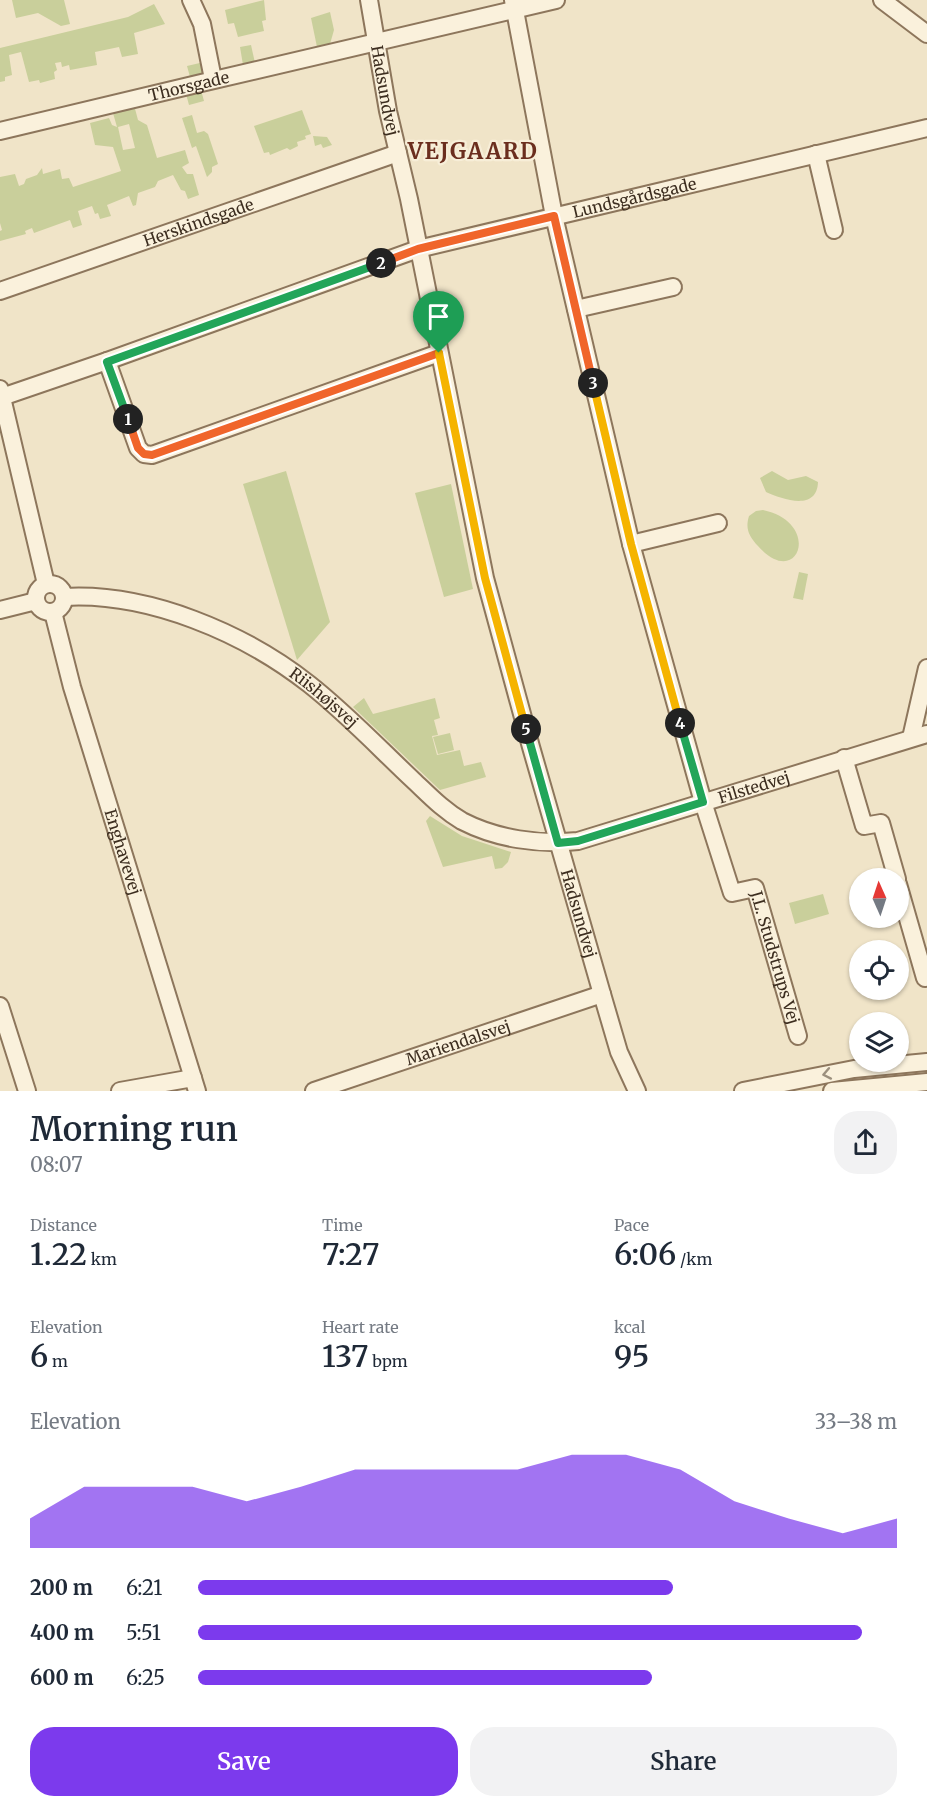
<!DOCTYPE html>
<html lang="en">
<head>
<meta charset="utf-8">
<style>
  body { margin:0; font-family:Merriweather,serif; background:#f2f2f3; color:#1f2937; height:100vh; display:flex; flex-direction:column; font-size:22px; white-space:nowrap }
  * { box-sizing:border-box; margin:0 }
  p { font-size:20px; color:#747a83 }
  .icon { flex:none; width:33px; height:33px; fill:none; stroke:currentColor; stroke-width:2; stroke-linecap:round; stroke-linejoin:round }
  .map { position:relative; height:1091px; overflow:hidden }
  .side { display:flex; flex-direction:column; background:#fff; flex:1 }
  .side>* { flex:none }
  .needle { width:39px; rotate:357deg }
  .buttons { position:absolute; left:849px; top:868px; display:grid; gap:12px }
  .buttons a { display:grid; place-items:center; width:60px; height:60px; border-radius:50%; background:#fff; box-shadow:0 2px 4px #0004; font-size:30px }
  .pin { position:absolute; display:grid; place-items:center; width:51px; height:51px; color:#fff; margin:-62px -26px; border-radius:50% 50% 50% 0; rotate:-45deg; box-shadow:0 0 6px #0007 }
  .pin .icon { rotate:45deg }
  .km { position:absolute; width:30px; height:30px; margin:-15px; border-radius:50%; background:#222; color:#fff; font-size:16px; line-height:30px; text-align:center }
  .round { display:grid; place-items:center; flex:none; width:63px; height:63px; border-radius:24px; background:#f2f2f3 }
  .overview { display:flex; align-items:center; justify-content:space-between; height:102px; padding:0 30px }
  h1 { font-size:33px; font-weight:600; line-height:45px }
  .metrics { display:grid; grid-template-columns:repeat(3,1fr); gap:9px; height:102px; padding:6px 30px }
  .metrics div { display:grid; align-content:center }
  .metrics b { font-size:30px; font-weight:600 }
  .metrics small { font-size:16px; font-weight:400 }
  .metrics p { font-size:16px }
  .chart { height:168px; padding:12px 30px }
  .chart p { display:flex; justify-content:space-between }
  .chart svg { width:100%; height:108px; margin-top:6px; fill:#7c3aed; opacity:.7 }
  .action { display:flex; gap:12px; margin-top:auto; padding:12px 30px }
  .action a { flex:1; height:69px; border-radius:24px; background:#7c3aed; color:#fff; font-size:24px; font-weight:600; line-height:69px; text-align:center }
  .action a+a { background:#f2f2f3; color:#1f2937 }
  ul { padding:0 30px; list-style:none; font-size:20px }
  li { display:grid; grid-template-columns:96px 72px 1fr; align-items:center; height:45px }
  li i { height:15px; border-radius:8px; background:#7c3aed }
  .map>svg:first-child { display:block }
</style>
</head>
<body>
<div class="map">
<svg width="927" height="1091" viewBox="0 0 927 1091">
  <rect width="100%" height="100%" fill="#f0e4c8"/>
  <g fill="#c9cf9b" fill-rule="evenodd">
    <path d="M12 0H64L70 24 61 26 38 13 16 18Z"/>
    <path d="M264 0 266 20 262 21 264 31 238 37 234 23 228 24 225 10Z"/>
    <path d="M154 4 165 24 134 33 138 54 122 57 119 47 95 52 97 65 70 70 69 65 62 67 61 62 55 63 57 70 54 72 55 79 40 83 39 80 29 82 21 52 9 55 12 75 5 77V81L0 82V48L128 17Z"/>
    <path d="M330 12 334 30 330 44 317 47 311 18Z"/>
    <path d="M251 45 255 63 243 65 240 47Z"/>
    <path d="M204 62 206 67 203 74 190 77 187 66Z"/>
    <path d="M201 90 204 101 189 105 186 94Z"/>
    <path d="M134 105 138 120 147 125 157 158 185 150 189 163 182 167 187 174H193L199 195 188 199 185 191 181 190 173 175 158 181 155 187 138 193 136 205 133 206 129 196 107 205 111 216 100 219 98 213 95 214 92 206 78 211 82 225 73 228 70 220 34 233 32 228 25 231 26 234 0 241V231L2 230 0 223V177L15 174 19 186 24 184 26 179 37 175 42 168 43 174 60 169 62 179 69 178 73 187 121 171 113 147 95 145 90 123 109 118 112 125 117 127 113 113ZM129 124 135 148 123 150 118 127Z"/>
    <path d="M302 110 311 134 305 136 306 139 297 142 298 146 290 150 287 148 270 155 269 152 264 153 254 126Z"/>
    <path d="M192 115 197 133 204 131 208 134 218 164 212 167V172L207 177 196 146 192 148 182 118Z"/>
    <path d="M313 136 327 137 332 145 323 148 321 144 315 146Z"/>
    <path d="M286 471 330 622 297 660 243 484Z"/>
    <path d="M772 471 788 480 806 476 818 482C817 512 782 499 766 492L760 478Z"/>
    <path d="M451 484 473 589 444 597 415 493Z"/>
    <path d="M763 510C823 523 798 591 758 546 749 536 745 529 749 516L756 511Z"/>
    <path d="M799 572 808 574 803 600 793 598Z"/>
    <path d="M364 698 373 714 435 698 440 718 434 720 438 735 432 736 437 755 460 750 464 766 481 762 486 777 440 790 353 707Z"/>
    <path d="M450 733 454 750 438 754 433 737Z"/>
    <path d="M430 816 462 836 511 852 508 862 502 868 495 869 492 856 443 867 426 821Z"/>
    <path d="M823 894 829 914 795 924 789 903Z"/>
  </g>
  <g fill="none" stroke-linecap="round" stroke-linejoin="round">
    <defs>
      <g id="minor">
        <path d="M191 0 202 24 213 79"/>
        <path id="s1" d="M369 0 388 111 409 199 485 578 531 747 602 994 619 1052 637 1091"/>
        <path id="s2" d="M513 0 554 216 631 544 703 802 732 893 755 888 798 1036"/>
        <path d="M882 0 927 34"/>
        <path id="s3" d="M0 131C185 86 371 44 556 0"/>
        <path d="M816 154 834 230"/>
        <path id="s4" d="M0 291 398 153"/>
        <path d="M576 309 673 287"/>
        <path d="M107 361 138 448 144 454 152 455 439 353"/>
        <path d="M0 389 46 584"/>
        <path id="s5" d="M2 397 107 361 418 249 927 128"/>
        <path d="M631 544 718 523"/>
        <circle cx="50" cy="598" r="14"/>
        <path id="s6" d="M64 597C148 592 244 633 309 684 346 713 379 748 413 780 429 795 443 810 462 821 497 839 539 845 578 841L927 734"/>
        <path d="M0 610 36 601"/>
        <path id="s7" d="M53 612 72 687 197 1091"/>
        <path d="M911 738 927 668"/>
        <path d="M844 758 864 826 881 823 897 879"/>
        <path d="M898 884 925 978"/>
        <path d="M0 1006 27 1091"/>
        <path d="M120 1091 193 1078"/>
        <path id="s8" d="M314 1091 602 994"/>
        <path d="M743 1091 854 1069 927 1062"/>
        <path d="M832 1091 927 1082"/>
      </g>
    </defs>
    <use href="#minor" stroke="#8d765c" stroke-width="20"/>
    <use href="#minor" stroke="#faf1dc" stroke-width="16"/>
  </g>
  <defs><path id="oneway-chevron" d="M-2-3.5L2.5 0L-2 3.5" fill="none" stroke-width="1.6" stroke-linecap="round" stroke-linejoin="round" transform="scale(1.5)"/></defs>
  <use stroke="#9c907e" href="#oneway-chevron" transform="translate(827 1074) rotate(169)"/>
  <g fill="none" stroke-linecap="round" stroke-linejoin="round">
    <defs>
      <path id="split-1" d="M128 419 138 448 144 454 152 455 439 353"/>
      <path id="split-2" d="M128 419 107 362 381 263"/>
      <path id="split-3" d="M381 263 418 249 554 216 593 383"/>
      <path id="split-4" d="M593 383 631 544 680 723"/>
      <path id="split-5" d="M526 729 558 843 578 841 703 802 680 723"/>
      <path id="split-6" d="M439 353 485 578 526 729"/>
    </defs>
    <use href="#split-1" stroke="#fff" stroke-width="12"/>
    <use href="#split-2" stroke="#fff" stroke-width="12"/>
    <use href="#split-3" stroke="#fff" stroke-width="12"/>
    <use href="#split-4" stroke="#fff" stroke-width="12"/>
    <use href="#split-5" stroke="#fff" stroke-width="12"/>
    <use href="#split-6" stroke="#fff" stroke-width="12"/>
    <use href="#split-1" stroke="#f0652b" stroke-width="8"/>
    <use href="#split-2" stroke="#22a559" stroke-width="8"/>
    <use href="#split-3" stroke="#f0652b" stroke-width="8"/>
    <use href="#split-4" stroke="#f5b400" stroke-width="8"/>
    <use href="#split-5" stroke="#22a559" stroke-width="8"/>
    <use href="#split-6" stroke="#f5b400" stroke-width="8"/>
  </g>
  <g text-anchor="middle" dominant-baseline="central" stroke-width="4.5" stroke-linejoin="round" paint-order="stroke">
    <g font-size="16" fill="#3d2e20" stroke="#f7eed8">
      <text stroke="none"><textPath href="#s3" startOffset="194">Thorsgade</textPath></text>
      <text stroke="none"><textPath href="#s1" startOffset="92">Hadsundvej</textPath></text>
      <text stroke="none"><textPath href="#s5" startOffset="664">Lundsgårdsgade</textPath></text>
      <text stroke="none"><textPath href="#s4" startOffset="210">Herskindsgade</textPath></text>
      <text stroke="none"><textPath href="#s6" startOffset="285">Riishøjsvej</textPath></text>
      <text stroke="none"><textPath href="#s6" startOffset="774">Filstedvej</textPath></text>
      <text stroke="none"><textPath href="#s7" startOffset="250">Enghavevej</textPath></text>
      <text stroke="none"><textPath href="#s1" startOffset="938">Hadsundvej</textPath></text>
      <text stroke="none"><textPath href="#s2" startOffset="1016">J.L. Studstrups Vej</textPath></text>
      <text stroke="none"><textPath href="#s8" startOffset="152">Mariendalsvej</textPath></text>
    </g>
    <g font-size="22" font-weight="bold" letter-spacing="1.5" fill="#6b2e1e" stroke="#f7eed8">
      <text x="473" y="151">VEJGAARD</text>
    </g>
  </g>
</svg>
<div class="buttons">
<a><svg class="needle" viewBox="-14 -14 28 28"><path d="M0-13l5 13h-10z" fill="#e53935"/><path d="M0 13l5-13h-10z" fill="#747a83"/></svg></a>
<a><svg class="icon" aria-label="locate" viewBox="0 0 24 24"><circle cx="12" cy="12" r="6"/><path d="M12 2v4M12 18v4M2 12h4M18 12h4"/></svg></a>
<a><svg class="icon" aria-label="layers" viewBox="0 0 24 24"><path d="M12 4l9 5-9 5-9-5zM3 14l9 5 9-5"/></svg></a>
</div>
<div class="pin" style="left:439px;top:353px;background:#1e9e55"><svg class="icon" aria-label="arrive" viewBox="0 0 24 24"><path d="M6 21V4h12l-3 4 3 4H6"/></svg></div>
<b class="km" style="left:128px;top:419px">1</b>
<b class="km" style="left:381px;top:263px">2</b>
<b class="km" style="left:593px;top:383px">3</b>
<b class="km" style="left:680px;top:723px">4</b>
<b class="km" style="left:526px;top:729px">5</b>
</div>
<section class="side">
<div class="overview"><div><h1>Morning run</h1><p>08:07</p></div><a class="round"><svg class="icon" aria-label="share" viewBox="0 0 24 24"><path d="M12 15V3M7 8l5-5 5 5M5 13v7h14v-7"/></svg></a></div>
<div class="metrics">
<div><p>Distance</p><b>1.22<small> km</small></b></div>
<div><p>Time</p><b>7:27</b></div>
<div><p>Pace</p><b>6:06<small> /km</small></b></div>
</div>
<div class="metrics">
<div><p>Elevation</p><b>6<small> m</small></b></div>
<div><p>Heart rate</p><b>137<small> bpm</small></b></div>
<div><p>kcal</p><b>95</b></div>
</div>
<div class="chart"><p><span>Elevation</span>33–38 m</p>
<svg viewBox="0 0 160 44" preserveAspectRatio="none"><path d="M0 44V32L10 19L20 19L30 19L40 25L50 19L60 12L70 12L80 12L90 12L100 6L110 6L120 12L130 25L140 32L150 38L160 32V44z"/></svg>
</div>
<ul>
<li><b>200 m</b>6:21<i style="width:68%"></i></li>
<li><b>400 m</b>5:51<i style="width:95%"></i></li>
<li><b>600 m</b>6:25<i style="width:65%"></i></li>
</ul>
<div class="action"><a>Save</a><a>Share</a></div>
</section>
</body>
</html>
